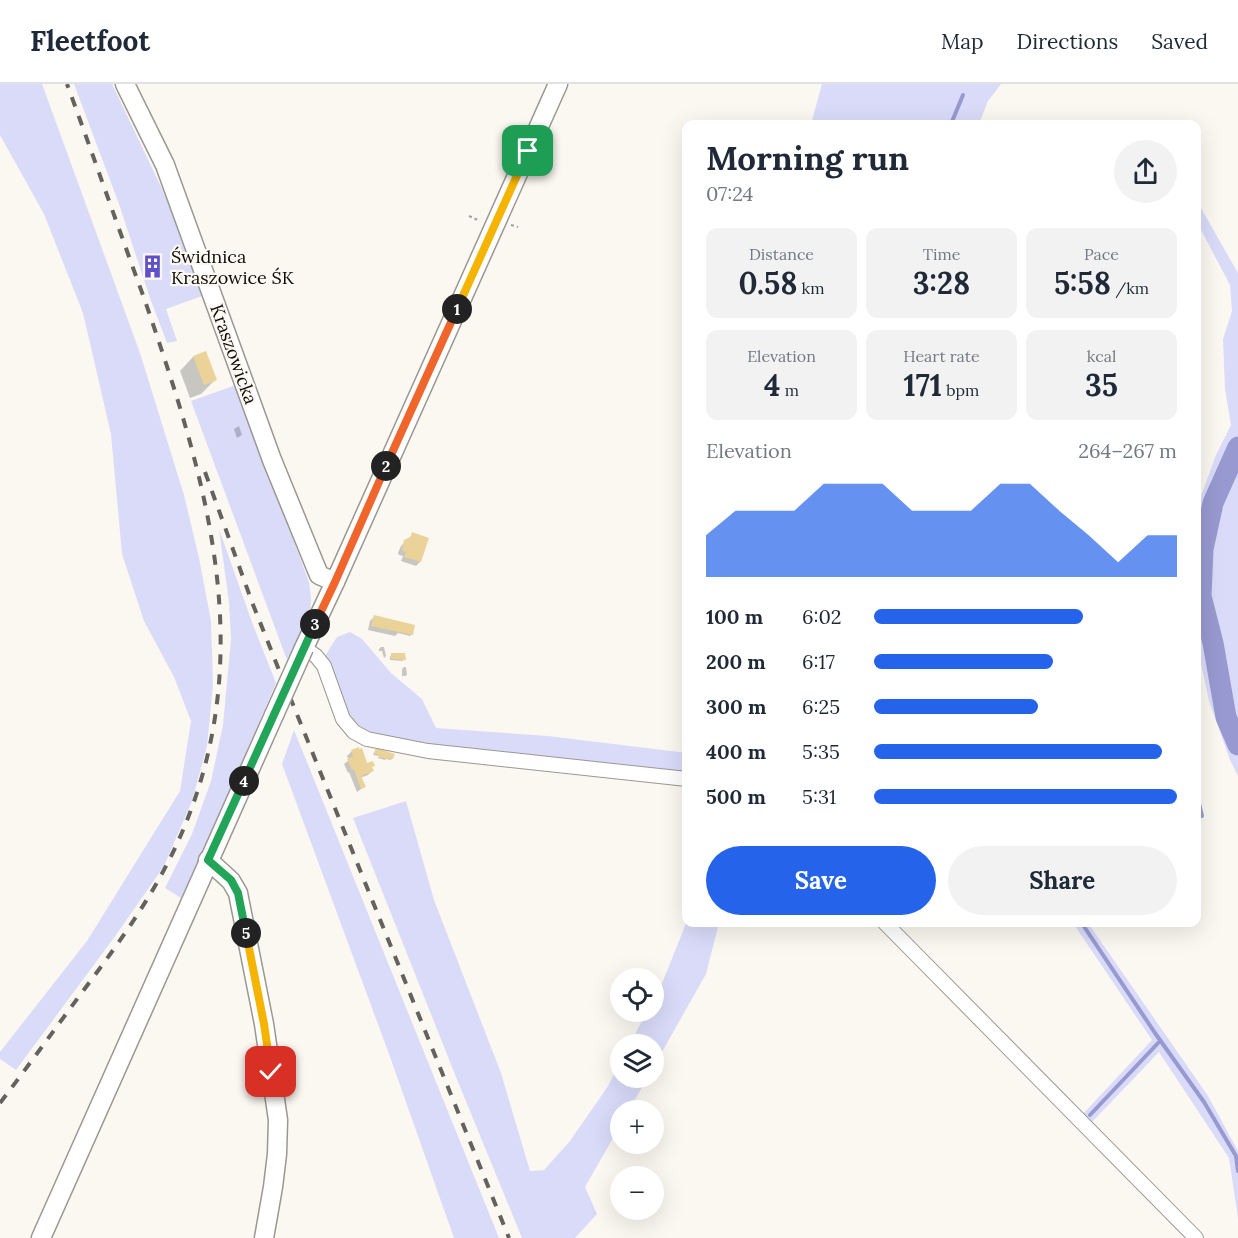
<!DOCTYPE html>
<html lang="en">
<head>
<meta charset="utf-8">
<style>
  body { margin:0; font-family:Lora,serif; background:#f2f2f3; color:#1f2937; height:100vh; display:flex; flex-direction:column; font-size:22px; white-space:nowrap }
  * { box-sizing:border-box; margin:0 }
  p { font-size:20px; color:#747a83 }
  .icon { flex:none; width:33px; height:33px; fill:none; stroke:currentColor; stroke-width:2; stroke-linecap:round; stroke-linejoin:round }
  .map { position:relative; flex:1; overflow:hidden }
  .drawer { position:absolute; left:682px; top:36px; width:519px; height:807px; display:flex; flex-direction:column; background:#fff; border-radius:12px; box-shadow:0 6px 24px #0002 }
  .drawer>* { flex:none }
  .fabs { position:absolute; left:610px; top:884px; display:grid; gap:12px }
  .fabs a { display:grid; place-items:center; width:54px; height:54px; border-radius:50%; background:#fff; box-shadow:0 6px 24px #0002; font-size:30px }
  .pin { position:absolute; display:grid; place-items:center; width:51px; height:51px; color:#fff; margin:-26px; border-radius:12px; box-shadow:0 3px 9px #0006 }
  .km { position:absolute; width:30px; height:30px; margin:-15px; border-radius:50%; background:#222; color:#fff; font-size:16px; line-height:30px; text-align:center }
  .round { display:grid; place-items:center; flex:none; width:63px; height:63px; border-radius:32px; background:#f2f2f3 }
  .headline { display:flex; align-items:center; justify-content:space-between; height:102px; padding:0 24px }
  h1 { font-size:33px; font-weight:700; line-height:45px }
  .metrics { display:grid; grid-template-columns:repeat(3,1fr); gap:9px; height:102px; padding:6px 24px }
  .metrics div { display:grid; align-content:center; border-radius:12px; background:#f2f2f3; text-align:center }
  .metrics b { font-size:30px; font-weight:700 }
  .metrics small { font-size:16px; font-weight:400 }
  .metrics p { font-size:16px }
  .chart { height:168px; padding:12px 24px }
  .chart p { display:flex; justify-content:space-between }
  .chart svg { width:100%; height:108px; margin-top:6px; fill:#2563eb; opacity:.7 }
  .cta { display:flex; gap:12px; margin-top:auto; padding:12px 24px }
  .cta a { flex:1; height:69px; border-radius:36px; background:#2563eb; color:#fff; font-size:24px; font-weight:700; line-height:69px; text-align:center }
  .cta a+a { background:#f2f2f3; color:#1f2937 }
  ul { padding:0 24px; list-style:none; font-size:20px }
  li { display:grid; grid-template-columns:96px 72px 1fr; align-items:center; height:45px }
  li i { height:15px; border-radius:8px; background:#2563eb }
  header { display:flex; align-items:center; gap:36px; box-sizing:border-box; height:84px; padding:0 30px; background:#fff; border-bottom:2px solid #e0e1e3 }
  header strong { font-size:28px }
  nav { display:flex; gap:33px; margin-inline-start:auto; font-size:21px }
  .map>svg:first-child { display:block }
</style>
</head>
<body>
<header>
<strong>Fleetfoot</strong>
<nav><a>Map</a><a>Directions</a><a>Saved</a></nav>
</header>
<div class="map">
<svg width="1238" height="1154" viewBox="0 0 1238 1154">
  <rect width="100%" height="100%" fill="#fbf8f1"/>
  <g fill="#dadbf9">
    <path d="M0 0H42L140 269 184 411 199 474 211 537 213 601 207 662 192 717 164 782 116 851 16 986 0 975V968L87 857 180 707 191 637 174 593 144 537 122 470 111 350 83 229 44 130 0 51Z"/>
    <path d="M74 0H112L174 130 205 211 166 225 177 257 167 259 150 214 119 120Z"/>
    <path d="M822 0H1001L988 17 979 40H811Z"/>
    <path d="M1197 117 1238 189V692L1230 676 1209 617 1197 562V423L1216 371 1231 341 1225 305 1223 255 1232 227 1230 201 1197 138Z"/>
    <path d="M236 301 309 498 311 514 310 530 287 576 191 317Z"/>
    <path d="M219 445 253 541 276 599 227 712 181 814 165 804 192 750 211 697 223 641 231 555 229 518Z"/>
    <path d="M350 548 362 555 391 589 422 615 436 644 548 652 687 669V689L659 687C591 679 523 670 455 663 429 660 394 661 370 649 343 634 335 599 325 572L337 553Z"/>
    <path d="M294 646 499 1154H454L389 970 282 680Z"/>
    <path d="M406 717 434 816 501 989 530 1087 544 1086 570 1057 608 1002 621 976V993H648L629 1026H621V1040L585 1103 597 1130 575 1154H522L456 993 353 734Z"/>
    <path d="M687 837V838L719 839 706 890 654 982V960H630L647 927H654V914L663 897Z"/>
    <path d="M1073 839H1088L1208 1012 1238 1067V1134L1229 1074 1159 968 1091 1039 1082 1031 1152 956Z"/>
  </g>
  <g fill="#0003">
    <path d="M205 269 215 296 201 310 190 314 180 287 193 273Z"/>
    <path d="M239 342 242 351 237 354 234 345Z"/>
    <path d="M413 450 420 478 416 482 401 477 403 472 399 471 398 469 401 462Z"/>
    <path d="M374 533 412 550 410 552 398 549 395 552 368 546 370 537Z"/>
    <path d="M381 563H384L386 572 384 574 382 567H379V565Z"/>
    <path d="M391 571 404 575 403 577 390 576V573Z"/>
    <path d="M404 583H406L407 591 405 592H402V585Z"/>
    <path d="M358 665 367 681 371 684 372 687 368 691 360 694 364 703 357 708 349 688 348 689 344 680 349 676 347 672 351 668Z"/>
    <path d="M376 665 392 674 391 676 386 675 385 676 378 674 379 672 373 671Z"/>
  </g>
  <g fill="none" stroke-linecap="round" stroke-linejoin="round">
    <g stroke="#9899d0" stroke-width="4">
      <path d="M951 40 963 11"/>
      <path d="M1197 711 1202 732"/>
      <path d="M1081 838 1155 949 1204 1018 1236 1072 1238 1087"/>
      <path d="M1090 1031 1160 957"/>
    </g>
    <path stroke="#9899d0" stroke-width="21" d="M1238 363 1213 419 1203 465 1201 512 1213 559 1226 633 1238 661"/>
  </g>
  <g fill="#ebd298">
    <path d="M157 176 160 184 149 188 146 179Z"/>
    <path d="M206 267 217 296 204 301 193 272Z"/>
    <path d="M412 448 429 454 421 478 404 473 406 468 403 467 402 464 404 456 408 454 410 455Z"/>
    <path d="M374 531 415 541 413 551 371 542Z"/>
    <path d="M391 569H405L406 576 391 575Z"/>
    <path d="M359 663V665L362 664 367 679 373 677 375 682 372 683 374 687 361 692 366 703 361 705 354 685 352 686 347 675 353 672 351 666Z"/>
    <path d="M376 664 395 670 393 675 388 674V675L379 673V671L374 669Z"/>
  </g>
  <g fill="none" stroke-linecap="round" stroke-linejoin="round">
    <defs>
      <g id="street">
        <path d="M304 564 316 572 324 582 343 635 354 648 367 655 428 667 687 695"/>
        <path d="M884 838 1196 1154"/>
      </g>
      <g id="secondary">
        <path d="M125 0 165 81 272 376 319 491 335 498"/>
        <path d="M304 564 335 498 558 0"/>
        <path d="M208 776 231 797 238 809 264 940 278 1036 277 1070 273 1103 264 1154"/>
        <path d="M41 1154 274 631"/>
      </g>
    </defs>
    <use href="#street" stroke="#9b9891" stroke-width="16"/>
    <use href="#secondary" stroke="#9b9891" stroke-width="21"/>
    <g stroke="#a29f9a" stroke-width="2" stroke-dasharray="3 3" stroke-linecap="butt">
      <path d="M469 132 480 137"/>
      <path d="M511 141 518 143"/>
    </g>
    <use href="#street" stroke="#fff" stroke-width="14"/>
    <use href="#secondary" stroke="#fff" stroke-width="18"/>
    <g stroke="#64625e" stroke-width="4" stroke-dasharray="10 10" stroke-linecap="butt">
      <path d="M205 388 252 518 279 586 509 1154"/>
      <path d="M0 1019C29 981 57 942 86 903 121 856 156 808 180 753 261 569 206 394 144 214 118 143 93 71 67 0"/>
    </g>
    <defs>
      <path id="secondary-bridge" d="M274 631 304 564"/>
    </defs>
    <use href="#secondary-bridge" stroke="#9b9891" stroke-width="21" stroke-linecap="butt"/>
    <use href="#secondary-bridge" stroke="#fff" stroke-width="18"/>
  </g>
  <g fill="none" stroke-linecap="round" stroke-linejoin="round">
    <defs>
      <path id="split-1" d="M457 225 528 67"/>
      <path id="split-2" d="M386 382 457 225"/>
      <path id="split-3" d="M315 540 335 498 386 382"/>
      <path id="split-4" d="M244 697 315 540"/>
      <path id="split-5" d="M244 697 208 776 231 796 238 809 246 849"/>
      <path id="split-6" d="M246 849 264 940 271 988"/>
    </defs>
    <use href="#split-1" stroke="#fff" stroke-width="12"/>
    <use href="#split-2" stroke="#fff" stroke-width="12"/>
    <use href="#split-3" stroke="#fff" stroke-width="12"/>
    <use href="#split-4" stroke="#fff" stroke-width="12"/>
    <use href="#split-5" stroke="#fff" stroke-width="12"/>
    <use href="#split-6" stroke="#fff" stroke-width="12"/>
    <use href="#split-1" stroke="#f5b400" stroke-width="8"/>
    <use href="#split-2" stroke="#f0652b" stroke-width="8"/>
    <use href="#split-3" stroke="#f0652b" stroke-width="8"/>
    <use href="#split-4" stroke="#22a559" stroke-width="8"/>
    <use href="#split-5" stroke="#22a559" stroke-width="8"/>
    <use href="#split-6" stroke="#f5b400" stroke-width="8"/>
  </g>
  <defs>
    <symbol id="building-bare" viewBox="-9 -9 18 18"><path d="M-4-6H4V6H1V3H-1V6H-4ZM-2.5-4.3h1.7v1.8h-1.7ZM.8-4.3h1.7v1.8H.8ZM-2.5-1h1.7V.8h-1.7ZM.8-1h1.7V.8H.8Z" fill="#5f50c9" stroke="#fbf8f1" stroke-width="2.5" paint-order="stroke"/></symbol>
  </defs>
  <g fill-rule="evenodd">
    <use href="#building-bare" x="136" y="166" width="33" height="33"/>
  </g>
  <g text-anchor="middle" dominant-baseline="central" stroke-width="4.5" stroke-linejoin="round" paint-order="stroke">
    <g font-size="18" fill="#0d0c0a" stroke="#fbf8f1" text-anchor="start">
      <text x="171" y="172">Świdnica<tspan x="171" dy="21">Kraszowice ŚK</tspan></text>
    </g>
    <g font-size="18" fill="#0d0c0a" stroke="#fbf8f1">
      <text transform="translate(234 270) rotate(70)">Kraszowicka</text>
    </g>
  </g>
</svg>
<div class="fabs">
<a><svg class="icon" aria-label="locate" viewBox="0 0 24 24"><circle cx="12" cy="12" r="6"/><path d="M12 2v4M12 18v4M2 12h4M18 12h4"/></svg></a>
<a><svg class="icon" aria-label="layers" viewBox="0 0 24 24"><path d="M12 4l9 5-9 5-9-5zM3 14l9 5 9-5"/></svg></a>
<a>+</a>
<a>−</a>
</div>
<div class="pin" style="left:528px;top:67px;background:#1e9e55"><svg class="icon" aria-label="arrive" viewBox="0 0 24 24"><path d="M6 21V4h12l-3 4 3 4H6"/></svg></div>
<div class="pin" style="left:271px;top:988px;background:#d93025"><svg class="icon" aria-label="check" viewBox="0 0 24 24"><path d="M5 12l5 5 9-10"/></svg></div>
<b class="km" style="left:457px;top:225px">1</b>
<b class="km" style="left:386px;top:382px">2</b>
<b class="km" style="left:315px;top:540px">3</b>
<b class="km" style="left:244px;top:697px">4</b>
<b class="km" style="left:246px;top:849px">5</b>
<section class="drawer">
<div class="headline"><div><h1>Morning run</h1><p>07:24</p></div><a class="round"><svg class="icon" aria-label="share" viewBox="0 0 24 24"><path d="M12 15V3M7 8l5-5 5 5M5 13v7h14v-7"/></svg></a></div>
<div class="metrics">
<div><p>Distance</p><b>0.58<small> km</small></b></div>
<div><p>Time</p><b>3:28</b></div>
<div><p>Pace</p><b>5:58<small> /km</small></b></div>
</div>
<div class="metrics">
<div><p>Elevation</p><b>4<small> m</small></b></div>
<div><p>Heart rate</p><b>171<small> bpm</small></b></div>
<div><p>kcal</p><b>35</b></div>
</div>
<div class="chart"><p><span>Elevation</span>264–267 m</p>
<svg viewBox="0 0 160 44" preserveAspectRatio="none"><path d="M0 44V27L10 17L20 17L30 17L40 6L50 6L60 6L70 17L80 17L90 17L100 6L110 6L120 17L130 27L140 38L150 27L160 27V44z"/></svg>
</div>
<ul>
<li><b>100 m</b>6:02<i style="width:69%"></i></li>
<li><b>200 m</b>6:17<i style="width:59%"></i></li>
<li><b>300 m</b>6:25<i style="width:54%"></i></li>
<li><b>400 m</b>5:35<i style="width:95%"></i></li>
<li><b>500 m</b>5:31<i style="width:100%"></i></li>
</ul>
<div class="cta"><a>Save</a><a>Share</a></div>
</section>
</div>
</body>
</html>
